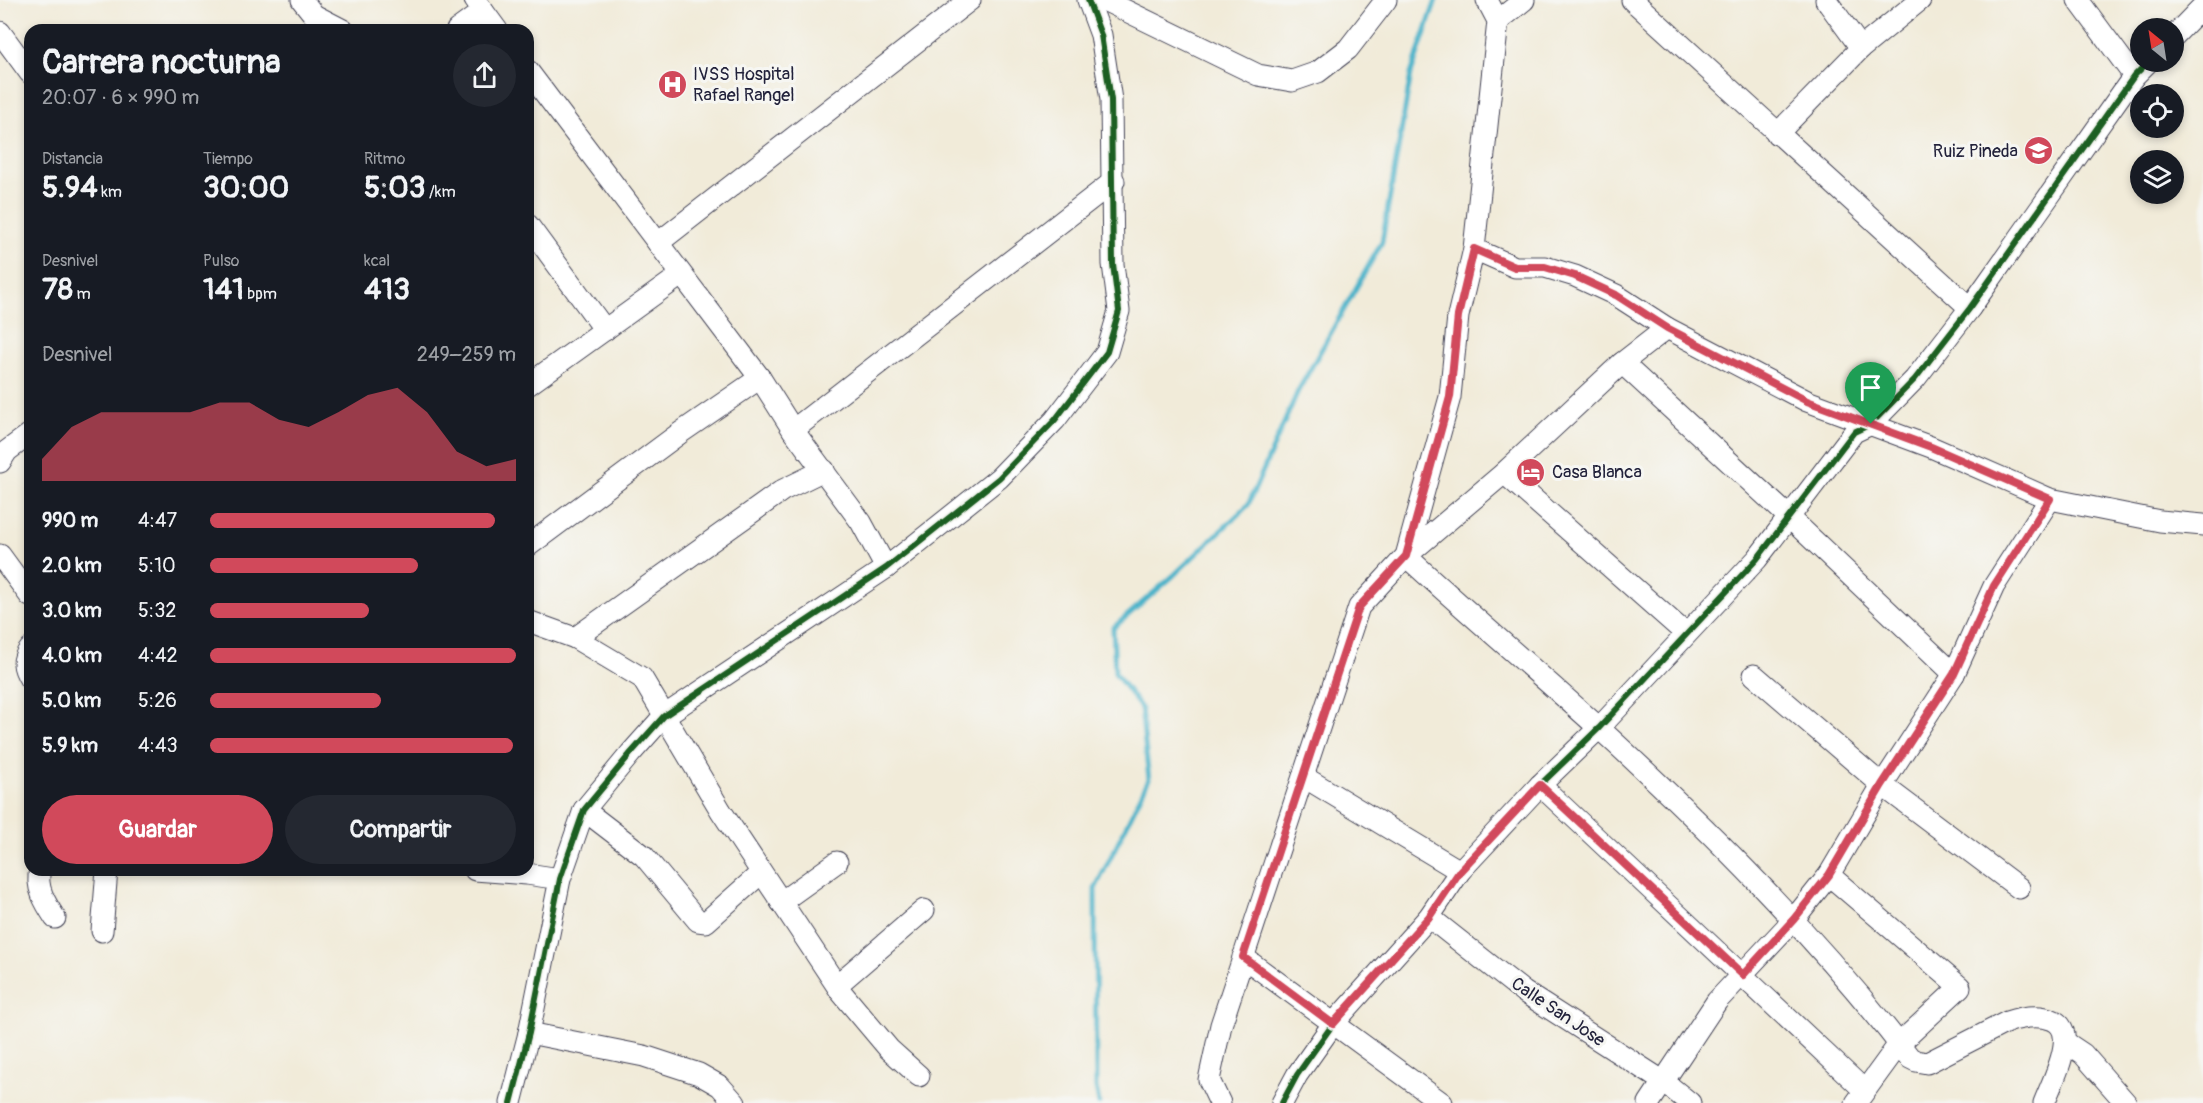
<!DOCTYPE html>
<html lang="es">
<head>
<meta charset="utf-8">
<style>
  body { margin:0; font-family:Pangolin,sans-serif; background:#242831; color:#f1f3f6; height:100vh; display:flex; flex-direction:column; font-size:22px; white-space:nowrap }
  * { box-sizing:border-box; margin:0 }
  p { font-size:20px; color:#9ea1a6 }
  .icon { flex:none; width:33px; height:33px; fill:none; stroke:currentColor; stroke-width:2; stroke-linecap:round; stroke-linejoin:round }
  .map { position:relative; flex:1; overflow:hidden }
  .drawer { position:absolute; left:24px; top:24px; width:510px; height:852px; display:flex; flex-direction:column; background:#171b24; border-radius:18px; box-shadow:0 3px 9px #0003 }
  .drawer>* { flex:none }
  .needle { width:39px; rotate:330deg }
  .controls { position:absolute; left:2130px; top:18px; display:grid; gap:12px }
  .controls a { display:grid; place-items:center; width:54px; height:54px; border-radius:50%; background:#171b24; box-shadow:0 3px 9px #0003; font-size:30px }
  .pin { position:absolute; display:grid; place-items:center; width:51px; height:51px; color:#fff; margin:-62px -26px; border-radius:50% 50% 50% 0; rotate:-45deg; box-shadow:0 0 6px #0007 }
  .pin .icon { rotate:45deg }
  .round { display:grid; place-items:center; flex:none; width:63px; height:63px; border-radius:32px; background:#242831 }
  .summary { display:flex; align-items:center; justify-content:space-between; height:102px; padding:0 18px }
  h1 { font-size:33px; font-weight:700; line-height:45px }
  .metrics { display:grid; grid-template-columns:repeat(3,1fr); gap:9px; height:102px; padding:6px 18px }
  .metrics div { display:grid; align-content:center }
  .metrics b { font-size:30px; font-weight:700 }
  .metrics small { font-size:16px; font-weight:400 }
  .metrics p { font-size:16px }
  .chart { height:168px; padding:12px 18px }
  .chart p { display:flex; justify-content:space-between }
  .chart svg { width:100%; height:108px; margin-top:6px; fill:#d1495b; opacity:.7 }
  .cta { display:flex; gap:12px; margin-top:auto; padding:12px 18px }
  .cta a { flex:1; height:69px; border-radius:36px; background:#d1495b; color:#fff; font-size:24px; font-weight:700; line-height:69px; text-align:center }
  .cta a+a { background:#242831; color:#f1f3f6 }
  ul { padding:0 18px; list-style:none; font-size:20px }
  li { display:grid; grid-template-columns:96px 72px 1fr; align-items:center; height:45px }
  li i { height:15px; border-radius:8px; background:#d1495b }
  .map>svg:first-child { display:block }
</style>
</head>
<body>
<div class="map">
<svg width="2203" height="1103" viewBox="0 0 2203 1103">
  <rect width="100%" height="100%" fill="#f6f6f2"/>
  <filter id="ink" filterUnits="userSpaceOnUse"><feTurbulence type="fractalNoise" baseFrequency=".0167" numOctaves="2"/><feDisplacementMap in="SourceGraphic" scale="12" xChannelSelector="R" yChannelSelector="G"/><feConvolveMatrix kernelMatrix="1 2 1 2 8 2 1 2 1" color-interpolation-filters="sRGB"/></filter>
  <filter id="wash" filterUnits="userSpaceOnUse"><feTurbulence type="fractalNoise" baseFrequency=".008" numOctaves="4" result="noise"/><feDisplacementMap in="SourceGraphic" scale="24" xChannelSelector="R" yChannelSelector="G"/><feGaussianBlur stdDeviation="1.35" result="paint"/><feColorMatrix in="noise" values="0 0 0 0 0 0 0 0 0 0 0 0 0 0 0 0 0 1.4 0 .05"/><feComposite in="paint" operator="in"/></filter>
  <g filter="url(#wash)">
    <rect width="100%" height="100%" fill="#f1ebd9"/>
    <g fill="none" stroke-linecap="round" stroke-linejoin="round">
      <path stroke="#4ab2c9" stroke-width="5" d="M1099 1103 1096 1087 1095 889 1149 779 1141 708 1115 673 1113 628 1173 576 1248 505 1298 391 1382 242 1411 74 1436 0"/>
    </g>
  </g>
  <g filter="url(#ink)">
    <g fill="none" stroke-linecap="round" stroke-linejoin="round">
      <defs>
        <g id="minor">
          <path d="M302 0 314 15 343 30"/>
          <path d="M475 0 497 30"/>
          <path d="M1104 0 1258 75 1292 81 1318 72 1348 49 1386 0"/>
          <path d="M1632 0 1970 308"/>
          <path d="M1826 0 1861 48"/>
          <path d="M2078 0 2134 76"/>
          <path d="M1498 21 1524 0"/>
          <path d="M457 30 483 11"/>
          <path d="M0 32 30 73"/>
          <path d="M2174 36 2203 6"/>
          <path d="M528 71 760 378 793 430 861 522 886 568"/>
          <path d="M1777 134 1861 48 1920 0"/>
          <path d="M528 225 605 330"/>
          <path d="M658 243 970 0"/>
          <path d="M1474 249 1515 267H1545L1575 276 1616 295 1667 328 1807 401 1931 447 2050 499 2160 521 2203 525"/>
          <path d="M1667 328 1622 363 1504 473 1406 556C1469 614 1535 670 1599 728 1710 830 1818 938 1910 1058L1916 1061 1927 1063 2007 1022C2028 1015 2069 1010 2064 1045 2062 1064 2051 1085 2044 1103"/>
          <path d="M1622 363 1790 518 1954 674"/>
          <path d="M528 385 681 275"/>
          <path d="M793 430 1114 181"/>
          <path d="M0 462 7 451 30 434"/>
          <path d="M1504 473 1685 633"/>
          <path d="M528 546 680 433 760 378"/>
          <path d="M0 555 30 596"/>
          <path d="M528 621 575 638 642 678 721 811 841 992 889 1049 919 1076"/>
          <path d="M575 638 783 490 824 470"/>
          <path d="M30 649C21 660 23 668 30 679"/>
          <path d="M1754 675 1882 785 2019 888"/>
          <path d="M1304 777 1460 871"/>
          <path d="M1540 785 1864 1090"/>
          <path d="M584 810 644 856 698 921 706 922 761 873"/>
          <path d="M40 870C35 887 46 904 55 918"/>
          <path d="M475 870 527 874 560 879"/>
          <path d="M1829 875 1960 987 1899 1044 1856 1103"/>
          <path d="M781 902 837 862"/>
          <path d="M1429 917 1524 992 1664 1082 1690 1103"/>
          <path d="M102 931 107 870"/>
          <path d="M1243 957 1442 1103"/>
          <path d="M837 985 924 910"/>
          <path d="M529 1033 644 1056 699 1074 720 1086 735 1103"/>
          <path d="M2065 1042 2083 1054 2126 1103"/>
          <path d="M511 1103 529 1033 560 879 584 810 631 753 664 716 886 568 999 478 1055 420 1107 352 1119 311 1113 264 1111 100 1101 35 1088 0"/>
          <path d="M1220 1103 1209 1080 1221 1025 1359 607 1406 556 1450 397 1458 316 1474 249 1498 21 1487 0"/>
          <path d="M1282 1103 1297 1075 1333 1024 1429 917 1460 871 1540 785 1599 728 1757 559 1854 432 1871 424 1915 379 1970 308 2134 76 2148 62"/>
          <path d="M1649 1103 1717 1001 1794 919 1829 875 1882 785 1954 674 1994 586 2050 499"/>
        </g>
      </defs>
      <use href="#minor" stroke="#414053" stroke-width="23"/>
      <use href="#minor" stroke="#fff" stroke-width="21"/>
      <defs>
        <g id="cycleway">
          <path d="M511 1103 529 1033 560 879 584 810 631 753 664 716 886 568 999 478 1055 420 1107 352 1119 311 1113 264 1111 100 1101 35 1088 0"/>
          <path d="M1282 1103 1297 1075 1333 1024 1429 917 1460 871 1540 785 1599 728 1757 559 1854 432 1871 424 1915 379 1970 308 2134 76 2148 62"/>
        </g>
      </defs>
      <use href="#cycleway" stroke="#f6f6f2" stroke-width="10"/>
      <use href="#cycleway" stroke="#1b5e20" stroke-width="6"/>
    </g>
  </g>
  <g fill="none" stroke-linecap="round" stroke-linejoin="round" filter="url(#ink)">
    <defs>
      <path id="route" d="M1474 249 1515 267H1545L1575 276 1616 295 1667 328 1807 401 1931 447 2050 499 1994 586 1954 674 1882 785 1829 875 1794 919 1743 975 1540 785 1460 871 1429 917 1333 1024 1243 957 1359 607 1406 556 1450 397 1458 316Z"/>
    </defs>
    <use href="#route" stroke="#fff" stroke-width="12"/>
    <use href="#route" stroke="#d1495b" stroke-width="8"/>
  </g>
  <defs>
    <symbol id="hospital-disc" viewBox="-11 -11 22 22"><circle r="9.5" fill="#d1495b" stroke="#f6f6f2"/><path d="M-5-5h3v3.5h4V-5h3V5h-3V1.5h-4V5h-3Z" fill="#fff"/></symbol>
    <symbol id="school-disc" viewBox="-11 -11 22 22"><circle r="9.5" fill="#d1495b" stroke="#f6f6f2"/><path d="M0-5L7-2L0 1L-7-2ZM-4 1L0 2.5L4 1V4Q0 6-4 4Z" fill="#fff"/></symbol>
    <symbol id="hotel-disc" viewBox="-11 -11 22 22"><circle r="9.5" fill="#d1495b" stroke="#f6f6f2"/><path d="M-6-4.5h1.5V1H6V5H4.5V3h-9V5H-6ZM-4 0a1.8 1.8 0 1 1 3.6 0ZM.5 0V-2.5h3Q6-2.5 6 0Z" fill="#fff"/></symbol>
  </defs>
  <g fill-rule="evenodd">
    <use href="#hospital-disc" x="656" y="68" width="33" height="33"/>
    <use href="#school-disc" x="2022" y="134" width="33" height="33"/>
    <use href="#hotel-disc" x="1514" y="456" width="33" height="33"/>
  </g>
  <g text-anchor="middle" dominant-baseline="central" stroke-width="6" stroke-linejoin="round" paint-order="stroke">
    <g font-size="18" fill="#22223b" stroke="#f6f6f2" text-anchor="start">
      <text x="693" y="74">IVSS Hospital<tspan x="693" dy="21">Rafael Rangel</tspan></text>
      <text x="2018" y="151" text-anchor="end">Ruiz Pineda</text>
      <text x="1552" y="472">Casa Blanca</text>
    </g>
    <g font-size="18" fill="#22223b" stroke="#f6f6f2">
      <text transform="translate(1558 1012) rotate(34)">Calle San Jose</text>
    </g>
  </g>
</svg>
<div class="controls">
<a><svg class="needle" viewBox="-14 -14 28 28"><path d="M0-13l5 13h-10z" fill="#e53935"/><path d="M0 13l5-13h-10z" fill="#9ea1a6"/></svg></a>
<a><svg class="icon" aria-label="locate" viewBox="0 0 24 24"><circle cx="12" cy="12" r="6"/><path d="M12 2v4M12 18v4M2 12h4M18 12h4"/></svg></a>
<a><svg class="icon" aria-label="layers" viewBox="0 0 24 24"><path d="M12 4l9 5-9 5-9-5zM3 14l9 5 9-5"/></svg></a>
</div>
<div class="pin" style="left:1871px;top:424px;background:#1e9e55"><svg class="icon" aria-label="arrive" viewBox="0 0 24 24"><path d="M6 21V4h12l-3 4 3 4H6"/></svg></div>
<section class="drawer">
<div class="summary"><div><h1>Carrera nocturna</h1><p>20:07 · 6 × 990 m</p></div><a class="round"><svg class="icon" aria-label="share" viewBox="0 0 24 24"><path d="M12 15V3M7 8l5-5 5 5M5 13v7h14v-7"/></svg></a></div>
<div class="metrics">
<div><p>Distancia</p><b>5.94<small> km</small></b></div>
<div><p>Tiempo</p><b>30:00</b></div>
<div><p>Ritmo</p><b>5:03<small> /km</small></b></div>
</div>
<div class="metrics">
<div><p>Desnivel</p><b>78<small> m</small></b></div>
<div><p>Pulso</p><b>141<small> bpm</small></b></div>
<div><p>kcal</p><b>413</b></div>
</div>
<div class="chart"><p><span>Desnivel</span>249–259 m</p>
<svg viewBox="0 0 160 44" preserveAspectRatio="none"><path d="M0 44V35L10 22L20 16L30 16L40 16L50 16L60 12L70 12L80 19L90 22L100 16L110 9L120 6L130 16L140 32L150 38L160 35V44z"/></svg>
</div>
<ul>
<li><b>990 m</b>4:47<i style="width:93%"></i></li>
<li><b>2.0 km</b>5:10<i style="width:68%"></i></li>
<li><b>3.0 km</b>5:32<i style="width:52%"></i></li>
<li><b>4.0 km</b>4:42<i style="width:100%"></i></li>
<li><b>5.0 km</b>5:26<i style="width:56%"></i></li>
<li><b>5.9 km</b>4:43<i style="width:99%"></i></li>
</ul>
<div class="cta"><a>Guardar</a><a>Compartir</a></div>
</section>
</div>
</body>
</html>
